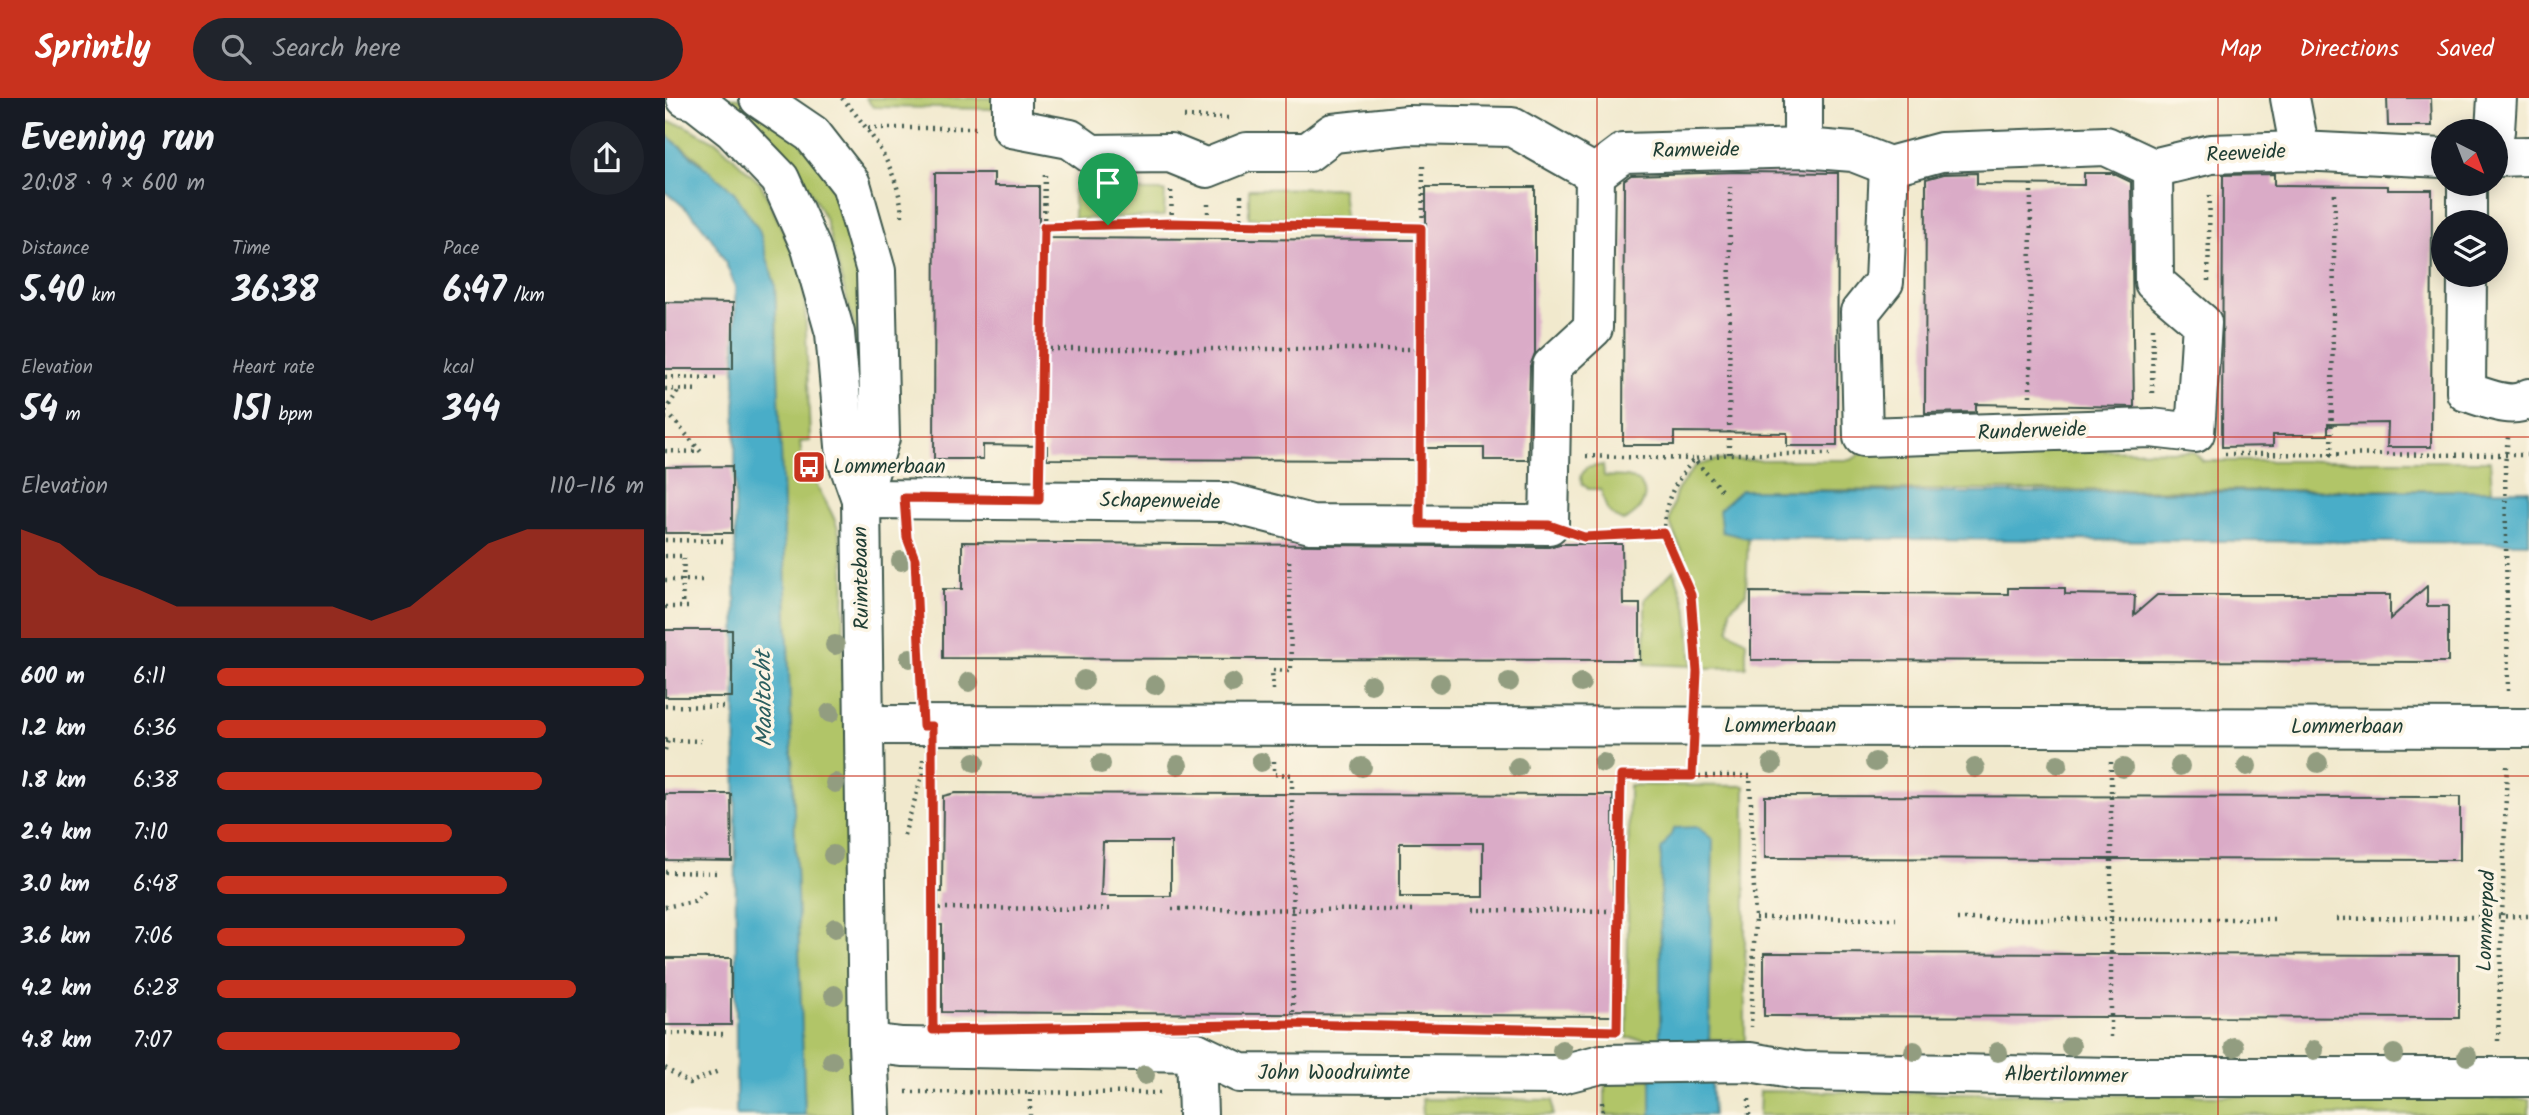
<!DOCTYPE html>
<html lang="en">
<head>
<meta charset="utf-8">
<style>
  body { margin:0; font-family:Kalam,sans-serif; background:#20242c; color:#f1f3f6; height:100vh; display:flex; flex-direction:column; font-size:26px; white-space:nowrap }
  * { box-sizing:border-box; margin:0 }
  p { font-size:23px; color:#9ea1a6 }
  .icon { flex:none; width:38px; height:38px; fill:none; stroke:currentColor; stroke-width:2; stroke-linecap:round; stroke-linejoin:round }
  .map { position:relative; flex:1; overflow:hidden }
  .side { display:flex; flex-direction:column; background:#171b24; width:665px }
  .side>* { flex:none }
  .needle { width:46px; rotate:138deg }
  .controls { position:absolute; left:1766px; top:21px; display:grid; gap:14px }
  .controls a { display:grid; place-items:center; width:77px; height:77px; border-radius:50%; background:#171b24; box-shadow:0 4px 18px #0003; font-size:35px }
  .pin { position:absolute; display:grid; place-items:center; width:60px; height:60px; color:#fff; margin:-72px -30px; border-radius:50% 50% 50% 0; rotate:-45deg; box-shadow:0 0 7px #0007 }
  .pin .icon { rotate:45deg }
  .round { display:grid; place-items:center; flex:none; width:74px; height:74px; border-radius:37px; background:#20242c }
  .headline { display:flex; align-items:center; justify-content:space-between; height:119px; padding:0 21px }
  h1 { font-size:38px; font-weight:700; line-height:52px }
  .figures { display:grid; grid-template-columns:repeat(3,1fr); gap:10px; height:119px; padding:7px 21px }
  .figures div { display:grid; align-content:center }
  .figures b { font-size:35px; font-weight:700 }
  .figures small { font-size:19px; font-weight:400 }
  .figures p { font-size:19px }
  .chart { height:196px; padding:14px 21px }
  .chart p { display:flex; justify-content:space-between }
  .chart svg { width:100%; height:126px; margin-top:7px; fill:#c8321e; opacity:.7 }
  ul { padding:0 21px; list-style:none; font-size:23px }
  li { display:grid; grid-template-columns:112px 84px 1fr; align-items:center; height:52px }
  li i { height:18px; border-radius:9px; background:#c8321e }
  header { display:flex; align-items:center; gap:42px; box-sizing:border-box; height:98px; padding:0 35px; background:#c8321e; color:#fff }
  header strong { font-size:33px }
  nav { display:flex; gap:38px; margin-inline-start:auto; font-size:24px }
  .search { width:490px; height:63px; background:#20242c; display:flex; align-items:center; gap:18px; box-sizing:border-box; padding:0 24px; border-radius:38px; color:#9ea1a6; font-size:26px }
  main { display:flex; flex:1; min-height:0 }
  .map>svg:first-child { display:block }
</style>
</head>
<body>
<header>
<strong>Sprintly</strong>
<div class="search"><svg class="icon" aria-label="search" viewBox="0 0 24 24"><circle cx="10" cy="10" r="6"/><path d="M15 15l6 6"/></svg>Search here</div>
<nav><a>Map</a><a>Directions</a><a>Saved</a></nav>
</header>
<main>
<section class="side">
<div class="headline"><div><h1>Evening run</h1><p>20:08 · 9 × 600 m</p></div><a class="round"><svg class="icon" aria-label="share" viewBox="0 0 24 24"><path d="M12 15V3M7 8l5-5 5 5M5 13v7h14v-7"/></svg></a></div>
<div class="figures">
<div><p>Distance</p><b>5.40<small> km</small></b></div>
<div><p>Time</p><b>36:38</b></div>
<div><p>Pace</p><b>6:47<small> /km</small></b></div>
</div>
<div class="figures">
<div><p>Elevation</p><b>54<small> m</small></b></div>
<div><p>Heart rate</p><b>151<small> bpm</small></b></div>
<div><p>kcal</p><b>344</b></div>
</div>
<div class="chart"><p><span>Elevation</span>110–116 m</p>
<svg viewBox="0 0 160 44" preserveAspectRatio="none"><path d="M0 44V6L10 11L20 22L30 27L40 33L50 33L60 33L70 33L80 33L90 38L100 33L110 22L120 11L130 6L140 6L150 6L160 6V44z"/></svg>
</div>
<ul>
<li><b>600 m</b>6:11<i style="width:100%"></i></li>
<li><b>1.2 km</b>6:36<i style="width:77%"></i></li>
<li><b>1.8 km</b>6:38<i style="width:76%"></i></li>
<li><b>2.4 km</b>7:10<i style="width:55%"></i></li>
<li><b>3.0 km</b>6:48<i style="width:68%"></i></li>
<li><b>3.6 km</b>7:06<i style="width:58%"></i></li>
<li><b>4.2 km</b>6:28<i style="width:84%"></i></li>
<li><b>4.8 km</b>7:07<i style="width:57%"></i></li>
</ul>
</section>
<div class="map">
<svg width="1864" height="1017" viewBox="0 0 1864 1017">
  <rect width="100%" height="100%" fill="#fcf5e5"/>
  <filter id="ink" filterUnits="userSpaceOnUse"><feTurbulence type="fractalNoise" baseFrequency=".0143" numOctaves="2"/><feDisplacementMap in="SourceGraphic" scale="14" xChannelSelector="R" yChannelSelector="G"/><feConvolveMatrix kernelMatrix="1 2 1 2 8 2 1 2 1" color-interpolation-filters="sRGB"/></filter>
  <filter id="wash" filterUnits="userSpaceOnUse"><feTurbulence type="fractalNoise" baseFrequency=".00686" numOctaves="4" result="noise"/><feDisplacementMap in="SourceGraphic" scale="28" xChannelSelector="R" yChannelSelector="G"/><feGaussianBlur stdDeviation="1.57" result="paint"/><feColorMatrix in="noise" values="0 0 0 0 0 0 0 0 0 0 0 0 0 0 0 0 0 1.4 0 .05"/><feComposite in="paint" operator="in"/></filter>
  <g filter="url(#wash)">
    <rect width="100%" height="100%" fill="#f1e9cd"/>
    <g fill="#b1c568" stroke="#68814e" stroke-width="2">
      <path d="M38 0H74L111 20 136 39 194 131 199 363 189 277V228L160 120 136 76 106 41 64 9Z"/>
      <path d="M201 0H331L330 11 208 9Z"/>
      <path d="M0 23 18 27 53 45 96 86 139 178 145 343 135 344 137 364H146C148 392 170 411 175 439 184 482 177 537 177 582H186L187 1017H140L110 187 35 63 0 36Z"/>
      <path d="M677 90 680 120H584V91Z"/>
      <path d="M409 92 500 93 499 118 409 121Z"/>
      <path d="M1203 351 1528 353 1538 363H1825L1827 392H1076L1054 412 1057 434 1083 440 1081 495 1065 511 1064 533 1081 543V569L1038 570 1032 489 1004 423 1011 394 1030 368 1051 362H1186Z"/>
      <path d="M938 367 939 378C946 379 955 378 962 379 991 386 980 414 958 423 941 416 940 408 936 391H924L917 386 916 378 921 370Z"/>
      <path d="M1009 472 1023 514 1027 568 980 566V501Z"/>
      <path d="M964 687 1080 688V943L1044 941 1048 742 996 752 995 942 962 940Z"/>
      <path d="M986 981V1017H940V984Z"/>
      <path d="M1095 993 1864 1001V1017H1094Z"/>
      <path d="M757 1001 888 1002V1017H758Z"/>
    </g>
    <g fill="#48adc8" stroke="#34757e" stroke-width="2">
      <path d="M0 36 69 94 94 132 110 187 140 1017H71L70 189C58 151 34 117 0 94Z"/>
      <path d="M1076 392 1299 395 1864 392V445L1083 440 1057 434 1054 412Z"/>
      <path d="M1033 729 1048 742 1044 941 1048 1017H986V981L995 942 996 752 1010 730Z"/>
    </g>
    <g id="blocks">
      <g fill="#daabc7" fill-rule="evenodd">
        <path d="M1722 0H1766L1767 28H1723Z"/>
        <path d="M1073 74 1173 75 1172 348H1122V335L1009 334V347H958L959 82 966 77Z"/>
        <path d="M270 75H329V88H374V140L761 142V89H870V255L865 268 863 362H819V350H752V362L382 361V348L318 347V361H269Z"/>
        <path d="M1312 75V86L1419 87V75H1447L1466 84 1469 309 1311 306V314L1260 315 1261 81 1279 76Z"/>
        <path d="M1609 76V87L1723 88V92H1767L1766 349H1722L1723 325 1663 326V337H1608V348L1557 349 1558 77Z"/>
        <path d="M0 204 68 205V271H0Z"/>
        <path d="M67 368V435H0V369Z"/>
        <path d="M297 444 884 449 895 446H957L958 506H975V562L278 560V491H297Z"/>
        <path d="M1762 488V508H1783V564L1086 562V494L1343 496V490H1400V496L1470 497 1469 517 1492 497H1725V521Z"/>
        <rect x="0" y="532" width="67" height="67"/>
        <path d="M290 695 948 697V796H951L947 918 277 914V827H273V794H277L278 698ZM438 744H506V798H436ZM735 745H818V799H735Z"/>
        <path d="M0 696H66L67 763 0 762Z"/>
        <path d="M1100 698 1795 699V762L1100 760Z"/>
        <path d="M1099 855 1794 857V920L1099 918Z"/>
        <rect x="0" y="860" width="66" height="67"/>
      </g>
    </g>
  </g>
  <g filter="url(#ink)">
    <use href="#blocks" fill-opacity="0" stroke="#3e574b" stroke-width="2"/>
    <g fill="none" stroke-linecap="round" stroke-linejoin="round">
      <defs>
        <g id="minor">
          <path d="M21 0 31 3 68 32 115 81 146 150 170 235 181 359 196 401 203 945 206 1017"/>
          <path d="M94 0 147 36 186 86 211 173 215 340 196 401"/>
          <path d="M347 0V30L405 41 426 56 505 55 542 70 582 54H643L668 35 743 27 847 29 930 76"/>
          <path d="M1625 0 1635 53"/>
          <path d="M1830 33 1832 0"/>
          <path d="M1138 50V0"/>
          <path d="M1830 59 1864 58"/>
          <path d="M1224 68 1219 184 1195 214 1198 339 1486 330 1530 335 1537 225 1489 184 1488 70"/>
          <path d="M1224 68 1276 54 1441 48 1488 70 1546 56 1635 53 1778 60"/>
          <path d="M930 76 958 55 1138 50 1188 54 1224 68"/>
          <path d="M1802 124V86"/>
          <path d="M1802 177 1801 294C1820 299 1847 313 1864 300"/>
          <path d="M196 401 561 404 646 426 884 427 887 268 928 230 930 76"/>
          <path d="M199 627 1864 630"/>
          <path d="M203 945 237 949 531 954 575 975 893 977 936 966 1085 964 1137 973 1447 979H1864"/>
          <path d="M531 954 533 1017"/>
        </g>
      </defs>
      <use href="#minor" stroke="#3e574b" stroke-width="42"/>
      <g stroke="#3e574b" stroke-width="4.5" stroke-dasharray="2 5" stroke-linecap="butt">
        <path d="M177 0C206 33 237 76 237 122"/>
        <path d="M519 19 563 20"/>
        <path d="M203 30H311"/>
        <path d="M506 93 507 125"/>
        <path d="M576 97V127"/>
        <path d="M543 106V126"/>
        <path d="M379 129 507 125 756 130"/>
        <path d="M1543 183 1545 93"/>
        <path d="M378 251H756"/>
        <path d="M0 279 54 280"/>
        <path d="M0 291 35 292"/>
        <path d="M1487 295 1488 230"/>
        <path d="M1365 298 1366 87"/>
        <path d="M0 313 14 292"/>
        <path d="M0 320H7L36 354"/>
        <path d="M0 353 35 354"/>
        <path d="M1064 356 1065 89"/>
        <path d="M1560 356 1864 357"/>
        <path d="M1666 357 1670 91"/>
        <path d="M921 358 1029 361 1056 392"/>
        <path d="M375 366 380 74"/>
        <path d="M755 392 758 64"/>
        <path d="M999 435C999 402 1009 386 1029 361L1064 356H1165"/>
        <path d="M242 439 250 461 256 590"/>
        <path d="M917 439 999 435 1026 497 1031 593"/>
        <path d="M0 442 59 443"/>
        <path d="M0 458H19L17 509"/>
        <path d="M0 482H37"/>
        <path d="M0 509H25"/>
        <path d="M608 592 607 572 626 573 624 459"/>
        <path d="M1843 593 1840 367 1843 339"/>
        <path d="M0 608 59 609"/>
        <path d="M0 642 36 643"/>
        <path d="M0 652 3 642"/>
        <path d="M267 662 268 912"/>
        <path d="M609 663V676L627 677 628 926"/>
        <path d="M1446 664V942"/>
        <path d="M1027 678H1085L1090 820 1086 929"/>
        <path d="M239 737 258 675V661"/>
        <path d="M0 774 56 775"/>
        <path d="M0 809 29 803 42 792"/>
        <path d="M267 810 449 811"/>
        <path d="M507 811 747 812"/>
        <path d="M807 812 956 813"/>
        <path d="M1090 820 1231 821"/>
        <path d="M1292 821H1610"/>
        <path d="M1672 821 1864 818"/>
        <path d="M565 927 910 932"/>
        <path d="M953 929 956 678H1027V665"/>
        <path d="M0 935 62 936"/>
        <path d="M1833 943 1842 665"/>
        <path d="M0 970 24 985 56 972"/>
        <path d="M241 994 498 995"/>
        <path d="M365 995V1017"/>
        <path d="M937 1004 938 1017"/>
        <path d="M1084 1017V1000"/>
      </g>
      <use href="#minor" stroke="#fff" stroke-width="38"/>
    </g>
    <g fill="#929d80">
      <circle cx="236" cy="463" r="10"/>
      <circle cx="170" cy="547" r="10"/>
      <circle cx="245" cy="560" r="10"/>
      <circle cx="419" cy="582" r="10"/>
      <circle cx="304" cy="584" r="10"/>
      <circle cx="844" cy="584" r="10"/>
      <circle cx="567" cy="585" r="10"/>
      <circle cx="775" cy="585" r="10"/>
      <circle cx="916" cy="585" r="10"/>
      <circle cx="706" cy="586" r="10"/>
      <circle cx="490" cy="587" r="10"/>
      <circle cx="165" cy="615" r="10"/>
      <circle cx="310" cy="664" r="10"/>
      <circle cx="596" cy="664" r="10"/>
      <circle cx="1210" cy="664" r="10"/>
      <circle cx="938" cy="665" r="10"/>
      <circle cx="1653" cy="665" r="10"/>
      <circle cx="436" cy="666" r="10"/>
      <circle cx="1107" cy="666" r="10"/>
      <circle cx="1393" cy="666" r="10"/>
      <circle cx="513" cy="667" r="10"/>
      <circle cx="1515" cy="668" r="10"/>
      <circle cx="1582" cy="668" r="10"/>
      <circle cx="697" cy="669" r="10"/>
      <circle cx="853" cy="669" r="10"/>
      <circle cx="1310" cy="670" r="10"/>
      <circle cx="1458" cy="670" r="10"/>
      <circle cx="170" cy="685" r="10"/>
      <circle cx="168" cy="757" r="10"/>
      <circle cx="170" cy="830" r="10"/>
      <circle cx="169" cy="897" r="10"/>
      <circle cx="1406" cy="948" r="10"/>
      <circle cx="1569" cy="949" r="10"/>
      <circle cx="897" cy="952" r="10"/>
      <circle cx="1649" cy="952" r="10"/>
      <circle cx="1249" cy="953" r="10"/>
      <circle cx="1333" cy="954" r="10"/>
      <circle cx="1729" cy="956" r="10"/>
      <circle cx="1802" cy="958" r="10"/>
      <circle cx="167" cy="963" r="10"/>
      <circle cx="480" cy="977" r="10"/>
    </g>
  </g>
  <g fill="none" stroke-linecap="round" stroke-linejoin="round" filter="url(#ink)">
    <defs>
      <path id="route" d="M507 125 756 130 755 426 884 427 919 439 999 435 1026 497 1032 574 1027 678H956L952 933 628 926 268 932 267 628H258L250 461 242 440 239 400 374 402 379 129Z"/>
    </defs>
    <use href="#route" stroke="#fff" stroke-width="14"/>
    <use href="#route" stroke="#c8321e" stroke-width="9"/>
  </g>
  <path fill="none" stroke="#c8321e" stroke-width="2" stroke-opacity="0.55" d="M311 0V1017M621 0V1017M932 0V1017M1243 0V1017M1553 0V1017M0 339H1864M0 678H1864"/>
  <defs>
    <symbol id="bus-square" viewBox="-11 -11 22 22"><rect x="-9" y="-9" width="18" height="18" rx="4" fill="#c8321e" stroke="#fcf5e5"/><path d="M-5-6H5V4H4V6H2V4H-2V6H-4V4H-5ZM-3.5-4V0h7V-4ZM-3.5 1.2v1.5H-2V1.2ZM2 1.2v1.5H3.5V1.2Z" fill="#fff"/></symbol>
  </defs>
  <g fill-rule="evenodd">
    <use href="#bus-square" x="125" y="350" width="38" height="38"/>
  </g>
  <g text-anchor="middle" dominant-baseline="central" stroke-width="7" stroke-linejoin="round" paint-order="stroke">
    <g font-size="21" fill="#1f3d34" stroke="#fcf5e5">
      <text transform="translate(1031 53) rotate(-1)">Ramweide</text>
      <text transform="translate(1581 56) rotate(-3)">Reeweide</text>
      <text transform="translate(1367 334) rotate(-2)">Runderweide</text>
      <text transform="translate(495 404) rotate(1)">Schapenweide</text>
      <text transform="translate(197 480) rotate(-91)">Ruimtebaan</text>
      <text x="1115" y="628">Lommerbaan</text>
      <text x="1682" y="629">Lommerbaan</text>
      <text transform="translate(1822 823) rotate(-88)">Lommerpad</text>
      <text x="669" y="975">John Woodruimte</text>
      <text transform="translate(1401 978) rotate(1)">Albertilommer</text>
    </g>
    <g font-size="21" fill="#1f3d34" stroke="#fcf5e5" text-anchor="start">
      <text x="168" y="369">Lommerbaan</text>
    </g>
    <g font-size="23" font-style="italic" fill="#2b5f60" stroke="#fcf5e5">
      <text transform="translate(100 601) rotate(-91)">Maaltocht</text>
    </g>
  </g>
</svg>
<div class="controls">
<a><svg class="needle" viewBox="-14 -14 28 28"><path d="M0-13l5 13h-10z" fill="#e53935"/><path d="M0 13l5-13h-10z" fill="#9ea1a6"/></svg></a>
<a><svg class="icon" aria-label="layers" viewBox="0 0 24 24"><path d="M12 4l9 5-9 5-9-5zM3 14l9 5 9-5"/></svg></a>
</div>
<div class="pin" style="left:443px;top:127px;background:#1e9e55"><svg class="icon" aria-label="arrive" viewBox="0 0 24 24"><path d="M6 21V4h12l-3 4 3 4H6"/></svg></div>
</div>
</main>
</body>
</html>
